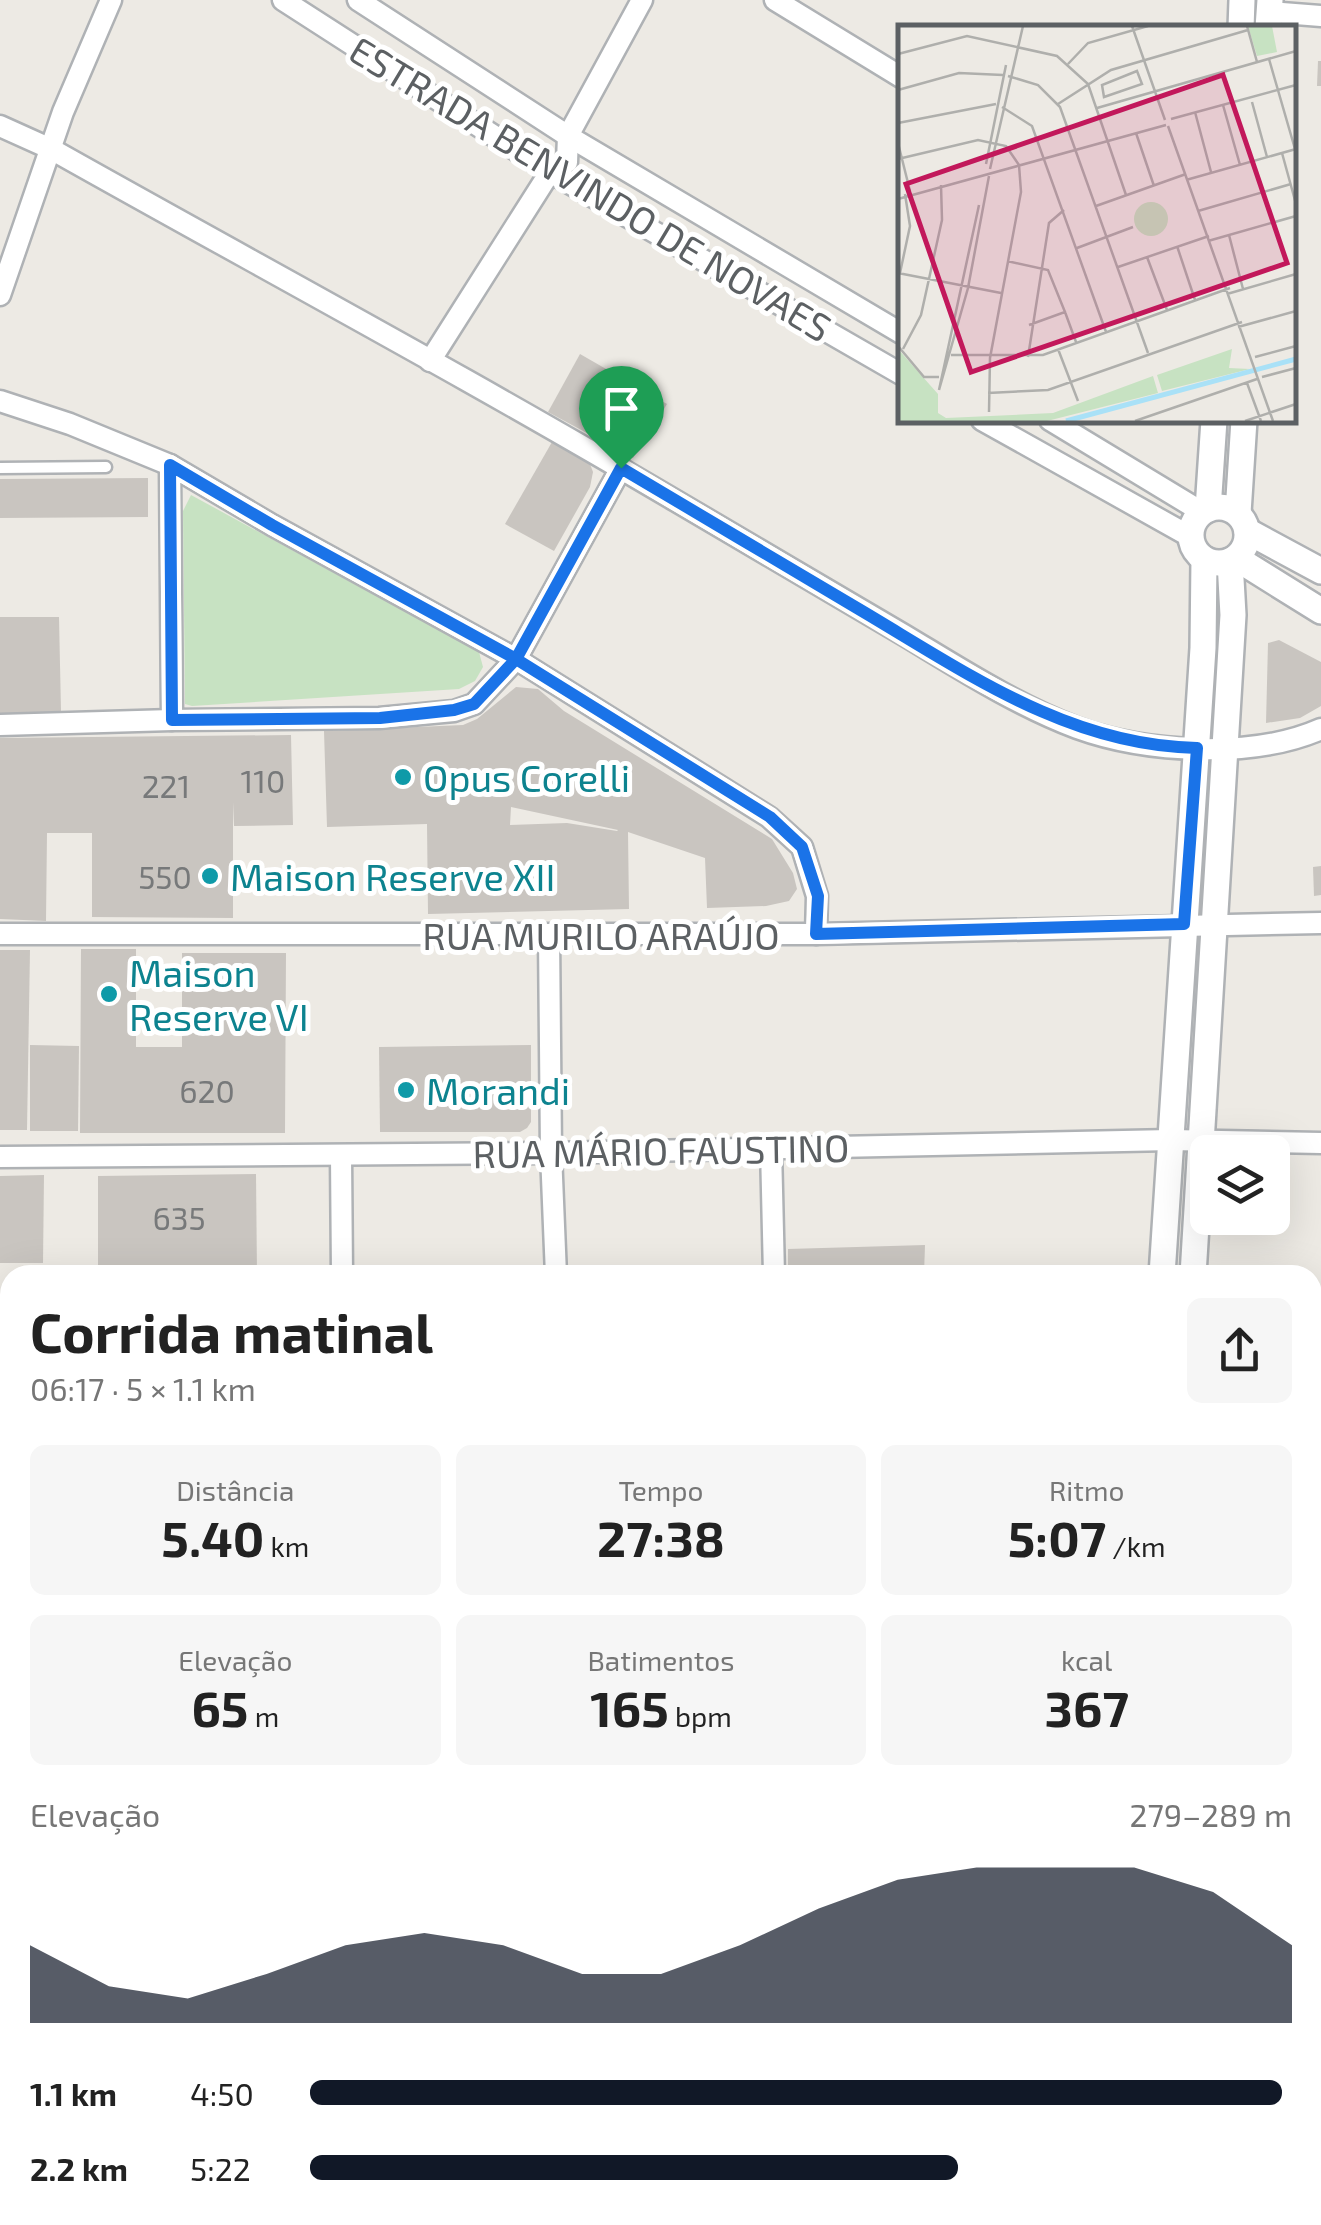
<!DOCTYPE html>
<html lang="pt">
<head>
<meta charset="utf-8">
<style>
  body { margin:0; font-family:"Exo 2",sans-serif; background:#f6f6f6; color:#222; height:100vh; display:flex; flex-direction:column; font-size:38px; white-space:nowrap }
  * { box-sizing:border-box; margin:0 }
  p { font-size:32px; color:#767676 }
  .icon { flex:none; width:55px; height:55px; fill:none; stroke:currentColor; stroke-width:2; stroke-linecap:round; stroke-linejoin:round }
  .map { position:relative; flex:1; overflow:hidden }
  .panel { position:absolute; left:0px; top:1265px; width:1322px; height:960px; display:flex; flex-direction:column; background:#fff; border-radius:30px 30px 0 0; box-shadow:0 10px 40px #0002 }
  .panel>* { flex:none }
  .buttons { position:absolute; left:1190px; top:1135px; display:grid; gap:20px }
  .buttons a { display:grid; place-items:center; width:100px; height:100px; border-radius:15px; background:#fff; box-shadow:0 10px 40px #0002; font-size:50px }
  .pin { position:absolute; display:grid; place-items:center; width:85px; height:85px; color:#fff; margin:-102px -42px; border-radius:50% 50% 50% 0; rotate:-45deg; box-shadow:0 0 10px #0007 }
  .pin .icon { rotate:45deg }
  .round { display:grid; place-items:center; flex:none; width:105px; height:105px; border-radius:15px; background:#f6f6f6 }
  .overview { display:flex; align-items:center; justify-content:space-between; height:170px; padding:0 30px }
  h1 { font-size:55px; font-weight:700; line-height:75px }
  .stats { display:grid; grid-template-columns:repeat(3,1fr); gap:15px; height:170px; padding:10px 30px }
  .stats div { display:grid; align-content:center; border-radius:15px; background:#f6f6f6; text-align:center }
  .stats b { font-size:50px; font-weight:700 }
  .stats small { font-size:28px; font-weight:400 }
  .stats p { font-size:28px }
  .chart { height:280px; padding:20px 30px }
  .chart p { display:flex; justify-content:space-between }
  .chart svg { width:100%; height:180px; margin-top:10px; fill:#111827; opacity:.7 }
  ul { padding:0 30px; list-style:none; font-size:32px }
  li { display:grid; grid-template-columns:160px 120px 1fr; align-items:center; height:75px }
  li i { height:25px; border-radius:12px; background:#111827 }
  .map>svg:first-child { display:block }
</style>
</head>
<body>
<div class="map">
<svg width="1321" height="2225" viewBox="0 0 1321 2225">
  <rect width="100%" height="100%" fill="#edeae4"/>
  <g fill="#c7e2c2">
    <path d="M191 495 479 652 483 667 475 681 459 689 192 706 185 704 183 511Z"/>
    <path d="M37 2215H81V2225H36Z"/>
  </g>
  <g fill="#c9c5c0" fill-rule="evenodd">
    <path d="M1318 61H1321V86H1317Z"/>
    <path d="M580 354 667 404 633 458 548 412Z"/>
    <path d="M552 442 590 464 593 472 590 487 554 551 505 524Z"/>
    <path d="M148 478V517L0 518V479Z"/>
    <path d="M0 617H59L61 712 0 714Z"/>
    <path d="M1279 640 1321 662V706L1300 718 1266 723 1268 643Z"/>
    <path d="M516 687 538 689 564 711 772 839 793 873 797 889 789 901 766 906 707 908 705 858 628 832 629 909 428 914 427 824 327 827 324 731 463 725 477 719ZM511 807 618 830 617 831 567 823 510 825Z"/>
    <path d="M291 735 293 825 234 826 233 802V918L92 917V833H47L46 921 0 919V738Z"/>
    <path d="M1321 866V895L1314 896 1313 867Z"/>
    <path d="M81 949H136V1047H182V953H286L285 1133H80Z"/>
    <path d="M0 950H30L27 1130H0Z"/>
    <path d="M30 1045 79 1046 78 1131H30Z"/>
    <path d="M531 1045V1122L527 1128 520 1132H380L379 1047Z"/>
    <path d="M256 1174 257 1275H98V1176Z"/>
    <path d="M44 1175 43 1263H0V1176Z"/>
    <path d="M925 1245 924 1275H788V1249Z"/>
    <rect x="0" y="1464" width="10" height="86"/>
    <rect x="0" y="1584" width="10" height="172"/>
    <path d="M1314 1851 1321 1852V1898L1312 1897Z"/>
  </g>
  <g fill="none" stroke-linecap="round" stroke-linejoin="round">
    <defs>
      <g id="service">
        <path d="M0 468 106 467"/>
        <path d="M0 2154H10"/>
        <path d="M196 2221 289 2224"/>
      </g>
      <g id="minor">
        <path d="M283 0 550 172 901 374"/>
        <path d="M358 0 568 136 901 333"/>
        <path d="M775 0 901 77"/>
        <path d="M1269 12 1321 16"/>
        <path d="M0 126 51 149C259 266 470 379 676 501 752 546 828 590 904 635 959 668 1016 705 1077 728 1146 753 1253 759 1321 729"/>
        <path d="M0 295 63 112 111 0"/>
        <path d="M430 361 550 172 567 162 568 136 642 0"/>
        <path d="M0 401 70 424 170 465 272 525 516 659 769 817 802 847 817 896 816 934"/>
        <path d="M982 420 1191 537"/>
        <path d="M1050 420 1202 512"/>
        <path d="M170 465 172 720 379 718 454 711 474 704 516 659 621 468"/>
        <path d="M0 725 172 720"/>
        <path d="M0 934H816L1321 923"/>
        <path d="M549 935 551 1153 556 1275"/>
        <path d="M771 1148 774 1275"/>
        <path d="M341 1156 342 1275"/>
        <path d="M0 1157 551 1153 1171 1140 1321 1143"/>
        <path d="M1312 1364H1321"/>
        <path d="M0 1366H10"/>
        <path d="M0 1567H10"/>
        <path d="M0 1895 10 1896"/>
        <path d="M290 2225 291 2215"/>
        <path d="M503 2225 504 2215"/>
        <path d="M718 2225V2215"/>
      </g>
      <g id="tertiary">
        <path d="M1241 28 1242 0"/>
        <path d="M1268 28 1270 0"/>
        <circle cx="1219" cy="535" r="28"/>
        <path d="M1208 509 1214 420"/>
        <path d="M1238 513 1244 420"/>
        <path d="M1247 531 1321 571"/>
        <path d="M1236 558 1321 611"/>
        <path d="M1162 1275 1203 648 1204 559"/>
        <path d="M1193 1275 1233 615 1230 561"/>
        <path d="M1312 1771H1321"/>
        <path d="M0 1779H10"/>
        <path d="M1312 1800H1321"/>
        <path d="M0 1809H10"/>
        <path d="M1097 2225 1098 2215"/>
        <path d="M1132 2225 1133 2215"/>
      </g>
    </defs>
    <use href="#service" stroke="#afb2b5" stroke-width="15"/>
    <use href="#minor" stroke="#afb2b5" stroke-width="25"/>
    <use href="#tertiary" stroke="#afb2b5" stroke-width="30"/>
    <use href="#service" stroke="#fff" stroke-width="10"/>
    <use href="#minor" stroke="#fff" stroke-width="20"/>
    <use href="#tertiary" stroke="#fff" stroke-width="25"/>
  </g>
  <g fill="none" stroke-linecap="round" stroke-linejoin="round">
    <defs>
      <path id="route" d="M621 468 516 659 474 704 454 710 380 718 172 720 170 465 272 525 516 659 770 817 802 847 818 896 816 934 1184 924 1197 748C1068 746 964 671 857 608 778 561 700 515 621 468"/>
    </defs>
    <use href="#route" stroke="#fff" stroke-width="20"/>
    <use href="#route" stroke="#1a73e8" stroke-width="12"/>
  </g>
  <g fill="#0f9aa8" stroke="#fff" stroke-width="4">
    <circle cx="403" cy="777" r="10"/>
    <circle cx="210" cy="876" r="10"/>
    <circle cx="109" cy="994" r="10"/>
    <circle cx="406" cy="1090" r="10"/>
  </g>
  <g text-anchor="middle" dominant-baseline="central" stroke-width="10" stroke-linejoin="round" paint-order="stroke">
    <g font-size="32" fill="#77797a">
      <text x="263" y="780">110</text>
      <text x="166" y="785">221</text>
      <text x="165" y="876">550</text>
      <text x="207" y="1090">620</text>
      <text x="179" y="1217">635</text>
    </g>
    <g font-size="38" fill="#5c6063" stroke="#fff">
      <text transform="translate(591 188) rotate(31)">ESTRADA BENVINDO DE NOVAES</text>
      <text x="601" y="935">RUA MURILO ARAÚJO</text>
      <text transform="translate(661 1150) rotate(-1)">RUA MÁRIO FAUSTINO</text>
    </g>
    <g font-size="38" fill="#0d838f" stroke="#fff" text-anchor="start">
      <text x="423" y="777">Opus Corelli</text>
      <text x="230" y="876">Maison Reserve XII</text>
      <text x="129" y="972">Maison<tspan x="129" dy="44">Reserve VI</tspan></text>
      <text x="426" y="1090">Morandi</text>
    </g>
  </g>
  <g transform="translate(898 25)">
    <rect width="398" height="398" fill="#edeae4"/>
    <path d="M350 1H374L379 27 359 31ZM236 194a17 17 0 1 1 34 0a17 17 0 1 1-34 0ZM0 324 40 369V388L48 393 155 388 255 351 260 368 149 396H0ZM334 324 331 343 352 344 264 366 259 350Z" fill="#c7e2c2"/>
    <path fill="none" stroke="#a9e1f7" stroke-width="5" d="M168 396 398 334"/>
    <path fill="none" stroke="#afafac" stroke-width="2.5" d="M234 1 267 95M349 1 359 37M0 29 69 11 159 31 190 59 228 170M371 34 397 124M170 39 190 18 250 1M239 46 244 59 206 72 204 60ZM110 51 140 60 162 82 250 328M0 65 61 48 105 50M354 77 369 132M160 79 213 45 350 5M325 80 342 140M104 82 134 101 208 307M199 83 398 26M297 87 313 147M273 94 398 60M0 98 98 79M270 101 375 396M238 108 256 161M0 118 12 166M384 128 398 179M0 134 80 115 108 121 121 140 123 167 92 333 91 387M88 139 108 40M92 144 125 1M288 155 398 124M0 174 268 100M198 181 288 149M300 186 393 159M331 210 345 264M310 216 398 191M279 221 297 275M179 223 235 202M249 232 269 285M109 236 150 245 167 287 131 300M220 242 311 211M0 248 103 268M2 248 12 201 7 169M329 269 398 249M167 287 178 317M340 302 398 286M0 321 26 352H41M5 324 23 290 44 195 43 160M160 324 180 376M53 330H145L332 263M130 332 151 198 166 185M357 332 398 321M364 352 398 343M349 358 363 396M41 365 70 263 91 151M41 365 81 180M90 368 150 365 344 297M237 396 359 354M347 396 398 379"/>
    <path fill="#c2185b" fill-opacity="0.15" stroke="#c2185b" stroke-width="5" d="M325 50 389 238 73 347 8 159Z"/>
    <rect width="398" height="398" fill="none" stroke="#5c6063" stroke-width="5"/>
  </g>
</svg>
<div class="buttons">
<a><svg class="icon" aria-label="layers" viewBox="0 0 24 24"><path d="M12 4l9 5-9 5-9-5zM3 14l9 5 9-5"/></svg></a>
</div>
<div class="pin" style="left:621px;top:468px;background:#1e9e55"><svg class="icon" aria-label="arrive" viewBox="0 0 24 24"><path d="M6 21V4h12l-3 4 3 4H6"/></svg></div>
<section class="panel">
<div class="overview"><div><h1>Corrida matinal</h1><p>06:17 · 5 × 1.1 km</p></div><a class="round"><svg class="icon" aria-label="share" viewBox="0 0 24 24"><path d="M12 15V3M7 8l5-5 5 5M5 13v7h14v-7"/></svg></a></div>
<div class="stats">
<div><p>Distância</p><b>5.40<small> km</small></b></div>
<div><p>Tempo</p><b>27:38</b></div>
<div><p>Ritmo</p><b>5:07<small> /km</small></b></div>
</div>
<div class="stats">
<div><p>Elevação</p><b>65<small> m</small></b></div>
<div><p>Batimentos</p><b>165<small> bpm</small></b></div>
<div><p>kcal</p><b>367</b></div>
</div>
<div class="chart"><p><span>Elevação</span>279–289 m</p>
<svg viewBox="0 0 160 44" preserveAspectRatio="none"><path d="M0 44V25L10 35L20 38L30 32L40 25L50 22L60 25L70 32L80 32L90 25L100 16L110 9L120 6L130 6L140 6L150 12L160 25V44z"/></svg>
</div>
<ul>
<li><b>1.1 km</b>4:50<i style="width:99%"></i></li>
<li><b>2.2 km</b>5:22<i style="width:66%"></i></li>
</ul>
</section>
</div>
</body>
</html>
